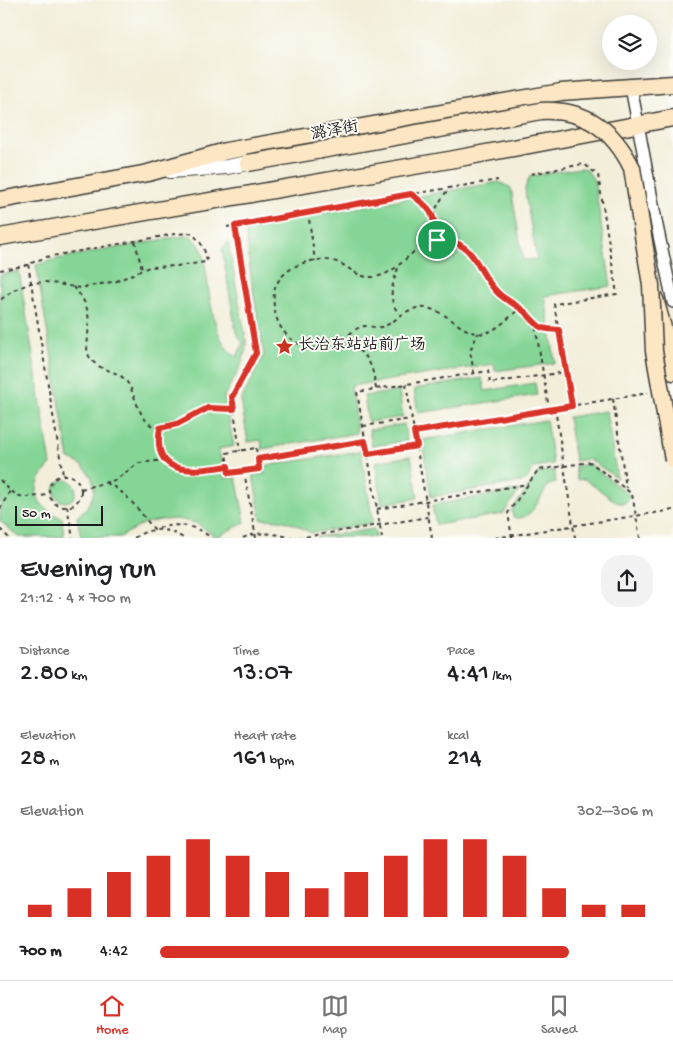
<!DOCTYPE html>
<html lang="en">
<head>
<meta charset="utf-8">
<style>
  body { margin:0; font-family:"Gochi Hand","LXGW WenKai TC",sans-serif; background:#f2f2f2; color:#202124; height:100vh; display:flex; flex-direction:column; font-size:19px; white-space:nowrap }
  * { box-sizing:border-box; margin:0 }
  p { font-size:16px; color:#757577 }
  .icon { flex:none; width:28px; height:28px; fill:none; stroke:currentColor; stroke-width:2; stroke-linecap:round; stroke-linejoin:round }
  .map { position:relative; height:538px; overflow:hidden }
  .sheet { display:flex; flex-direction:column; background:#fff; flex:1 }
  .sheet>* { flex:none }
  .fabs { position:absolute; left:602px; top:15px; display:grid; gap:10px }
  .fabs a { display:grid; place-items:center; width:55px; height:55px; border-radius:50%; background:#fff; box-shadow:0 5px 20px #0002; font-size:25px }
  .scale { position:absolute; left:15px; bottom:12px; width:88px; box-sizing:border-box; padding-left:5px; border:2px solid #1c1c1c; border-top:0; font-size:14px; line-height:18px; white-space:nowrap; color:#1c1c1c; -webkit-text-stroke:4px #fdfcf7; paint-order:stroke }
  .pin { position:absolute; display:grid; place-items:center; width:42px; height:42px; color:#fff; margin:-21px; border:2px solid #fff; border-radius:50%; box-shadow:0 1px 5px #0007 }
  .round { display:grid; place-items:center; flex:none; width:52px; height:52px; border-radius:20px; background:#f2f2f2 }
  .head { display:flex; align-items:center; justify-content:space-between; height:85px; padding:0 20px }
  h1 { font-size:28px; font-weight:600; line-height:38px }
  .metrics { display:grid; grid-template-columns:repeat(3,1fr); gap:8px; height:85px; padding:5px 20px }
  .metrics div { display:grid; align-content:center }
  .metrics b { font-size:25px; font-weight:600 }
  .metrics small { font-size:14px; font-weight:400 }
  .metrics p { font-size:14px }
  .chart { height:140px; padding:10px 20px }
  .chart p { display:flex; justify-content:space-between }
  .chart svg { width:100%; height:90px; margin-top:5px; stroke:#d93025; stroke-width:6 }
  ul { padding:0 20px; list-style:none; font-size:16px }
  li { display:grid; grid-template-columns:80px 60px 1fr; align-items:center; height:38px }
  li i { height:12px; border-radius:6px; background:#d93025 }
  .menu { display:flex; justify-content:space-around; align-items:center; height:70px; border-top:1px solid #e0e0e0; background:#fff; font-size:14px; color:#757577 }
  .menu a { display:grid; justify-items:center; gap:2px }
  .menu .selected { color:#d93025 }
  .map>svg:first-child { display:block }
</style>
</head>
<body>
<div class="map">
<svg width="673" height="538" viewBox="0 0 673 538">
  <rect width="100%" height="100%" fill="#fdfcf7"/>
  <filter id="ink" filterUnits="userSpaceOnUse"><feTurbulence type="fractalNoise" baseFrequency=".02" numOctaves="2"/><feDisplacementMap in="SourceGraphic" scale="10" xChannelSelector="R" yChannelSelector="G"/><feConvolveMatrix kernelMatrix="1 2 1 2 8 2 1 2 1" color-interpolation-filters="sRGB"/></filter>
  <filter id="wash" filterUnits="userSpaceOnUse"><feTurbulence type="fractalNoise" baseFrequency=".0096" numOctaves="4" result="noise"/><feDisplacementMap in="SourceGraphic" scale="20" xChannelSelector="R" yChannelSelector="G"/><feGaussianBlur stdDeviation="1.12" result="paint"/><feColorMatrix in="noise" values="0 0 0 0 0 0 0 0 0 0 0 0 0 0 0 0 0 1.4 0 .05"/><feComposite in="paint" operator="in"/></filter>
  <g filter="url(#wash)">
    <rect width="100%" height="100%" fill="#f2eeda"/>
    <g fill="#85d696" stroke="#507959">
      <path d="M580 168 586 169 594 180 611 286 545 296 555 363 495 371 494 364 351 386 357 433 262 449 261 440 248 442 241 400 264 355 252 284 245 227 499 182 511 188 523 260 537 259 526 199 525 188 530 176Z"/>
      <path d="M191 236 198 243 203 252C209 281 210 343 237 357L243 343 236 332 222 249 228 242 246 340C247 361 234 378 224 396L234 446 219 449 224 478 236 477 245 522 217 537 196 523 177 519 161 520 145 523 120 537H81L77 517C81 513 86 509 88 505 102 486 89 465 69 459L36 265 56 259 176 237Z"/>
      <path d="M19 271 51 465C28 486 34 507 62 518L64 537H19L0 521V275Z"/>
      <path d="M482 378 485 391 535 383 537 395 418 413 414 389Z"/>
      <path d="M399 391 403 417 368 422 364 396Z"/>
      <path d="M606 411 617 478 589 459 575 461 568 417Z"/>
      <path d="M546 420 553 464 534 467 526 481 431 497 422 440Z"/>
      <path d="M404 424 407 441 372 446 369 430Z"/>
      <path d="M361 451 373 523 311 533 294 524 280 520 261 519 253 475 265 474 264 466Z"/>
      <path d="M411 456 418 498 382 504 375 462Z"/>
      <path d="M590 464 629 495 630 498 625 503H618L584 479 577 480 575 466Z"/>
      <path d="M554 470 556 483 548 485C541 496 530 524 513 517L512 510 539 472Z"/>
      <circle cx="65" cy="491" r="11"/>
      <path d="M520 490 503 514 436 525 432 505Z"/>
      <path d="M374 529 376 537H316Z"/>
    </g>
  </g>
  <g filter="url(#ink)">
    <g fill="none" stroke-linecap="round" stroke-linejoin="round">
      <defs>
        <path id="minor" d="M631 87 657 226 673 302"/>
        <path id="tertiary" d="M170 171 227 167 248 163"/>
        <g id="secondary">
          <path d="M0 200 148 173 226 151 561 92 673 84"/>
          <path d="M0 237 449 160 673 118"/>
          <path d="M655 299 669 349 673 372"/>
        </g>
      </defs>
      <use href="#minor" stroke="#3c3c38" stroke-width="14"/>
      <use href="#tertiary" stroke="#3c3c38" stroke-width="16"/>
      <use href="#secondary" stroke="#3c3c38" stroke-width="19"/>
      <g stroke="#3c3c38" stroke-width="2" stroke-dasharray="4 4" stroke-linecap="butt">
        <path d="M531 174 584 164 598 175 617 294 554 304 572 404"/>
        <path d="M411 194 429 207 433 214"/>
        <path d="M308 212 315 261"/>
        <path d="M235 226 256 353 232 397 240 451"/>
        <path d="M227 227 357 203 498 180"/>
        <path d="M437 240C433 210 432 213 449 188"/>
        <path d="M135 241 142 269"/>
        <path d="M28 264 63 475"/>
        <path d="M398 268C392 286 387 298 399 314"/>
        <path d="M0 270 24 266 46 257 175 234 191 233C202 242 205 249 207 262L176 266 149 267 117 281 80 288 46 282 31 283 14 290 0 300"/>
        <path d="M73 287C88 302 90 314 88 335 88 342 86 348 88 354 95 372 117 368 127 382 137 396 138 423 158 428 175 432 192 413 207 409 216 406 226 408 234 409"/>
        <path d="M535 324 544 328 559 329"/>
        <path d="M338 346C345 339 354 327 365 326 370 326 376 328 381 327 395 324 402 310 418 308 446 305 462 338 485 333 496 331 512 315 520 308"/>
        <path d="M474 373 470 351 478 333"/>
        <path d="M406 384 414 431"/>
        <path d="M376 389C373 368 369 348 343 346 334 345 325 349 317 348 287 347 271 321 274 293 277 267 317 253 339 263 351 268 357 278 373 277 406 275 418 225 458 244 479 253 482 278 498 293 510 305 524 310 535 324L549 409"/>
        <path d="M613 399 626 488"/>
        <path d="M555 408 575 538"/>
        <path d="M363 426 412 419"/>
        <path d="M160 428C152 479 194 471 228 466"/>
        <path d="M256 448 259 469 229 473 226 453Z"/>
        <path d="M368 454 417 446"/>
        <path d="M258 459 365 441"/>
        <path d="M244 471 256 538"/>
        <circle cx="65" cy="491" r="16"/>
        <path d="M0 480C20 502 22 497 50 495"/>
        <path d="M106 483C127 491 140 513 154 529 178 523 191 523 212 538"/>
        <path d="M81 489 115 480 139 463 164 460"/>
        <path d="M67 506 73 538"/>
        <path d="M0 509 10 491"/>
        <path d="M377 509 528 484"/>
        <path d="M0 529 9 538"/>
        <path d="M134 538C150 527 167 527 183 538"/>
        <path d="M243 538C259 530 276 534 293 538"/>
        <path d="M298 538 428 517"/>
        <path d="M382 538 357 392 488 371 490 383 566 372"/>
        <path d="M432 538 414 432 648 393"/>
        <path d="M495 538 673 510"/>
        <path d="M512 538 508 513 538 470 590 462 632 494 640 538"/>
      </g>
      <use href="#minor" stroke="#fff" stroke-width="11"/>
      <use href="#tertiary" stroke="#fff" stroke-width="14"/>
      <use href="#secondary" stroke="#fce6c4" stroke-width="16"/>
      <defs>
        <path id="secondary-bridge" d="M248 163 541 111C585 109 613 129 632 168L651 285 654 351 673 460"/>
      </defs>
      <use href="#secondary-bridge" stroke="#3c3c38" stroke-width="19" stroke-linecap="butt"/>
      <use href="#secondary-bridge" stroke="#fce6c4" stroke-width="16"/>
    </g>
  </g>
  <g fill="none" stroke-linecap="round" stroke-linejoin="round" filter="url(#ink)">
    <defs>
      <path id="route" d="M411 194C434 211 433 212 437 240 478 240 474 270 498 293 506 301 518 305 526 313 540 327 537 329 559 330L572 406 414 432 417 446 368 454 365 441 258 459 259 469 229 473 228 466C195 471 151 479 160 428L177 424 208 408 234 409 232 397 256 353 235 226Z"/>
    </defs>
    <use href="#route" stroke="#fff" stroke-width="10"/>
    <use href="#route" stroke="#d93025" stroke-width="6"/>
  </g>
  <defs>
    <symbol id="sight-bare" viewBox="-9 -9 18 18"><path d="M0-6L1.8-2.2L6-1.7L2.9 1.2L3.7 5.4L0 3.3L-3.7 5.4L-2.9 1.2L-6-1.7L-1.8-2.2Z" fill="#c8321e" stroke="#fdfcf7" stroke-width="2.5" paint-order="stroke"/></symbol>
  </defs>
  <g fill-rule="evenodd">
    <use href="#sight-bare" x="272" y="334" width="25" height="25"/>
  </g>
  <g text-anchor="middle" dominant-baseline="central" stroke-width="4" stroke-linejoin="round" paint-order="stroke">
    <g font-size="16" fill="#1c1c1c" stroke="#fdfcf7">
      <text transform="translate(335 132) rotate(-10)">潞泽街</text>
    </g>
    <g font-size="16" fill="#1c1c1c" stroke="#fdfcf7" text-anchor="start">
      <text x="298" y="346">长治东站站前广场</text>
    </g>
  </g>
</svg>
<div class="fabs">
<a><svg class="icon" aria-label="layers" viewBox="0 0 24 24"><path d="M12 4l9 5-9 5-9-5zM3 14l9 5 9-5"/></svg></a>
</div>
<div class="scale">50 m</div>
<div class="pin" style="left:437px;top:240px;background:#1e9e55"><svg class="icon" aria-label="arrive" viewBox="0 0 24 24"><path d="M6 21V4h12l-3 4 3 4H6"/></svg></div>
</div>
<section class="sheet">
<div class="head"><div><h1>Evening run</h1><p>21:12 · 4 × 700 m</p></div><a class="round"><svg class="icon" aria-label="share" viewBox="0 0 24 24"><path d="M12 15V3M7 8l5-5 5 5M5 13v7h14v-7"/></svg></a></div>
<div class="metrics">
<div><p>Distance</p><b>2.80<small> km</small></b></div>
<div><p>Time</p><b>13:07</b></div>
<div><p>Pace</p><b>4:41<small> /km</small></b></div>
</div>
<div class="metrics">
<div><p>Elevation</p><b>28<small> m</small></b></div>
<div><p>Heart rate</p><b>161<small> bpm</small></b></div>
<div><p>kcal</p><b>214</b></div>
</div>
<div class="chart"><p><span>Elevation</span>302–306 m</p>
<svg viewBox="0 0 160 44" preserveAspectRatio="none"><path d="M5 44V38M15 44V30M25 44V22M35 44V14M45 44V6M55 44V14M65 44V22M75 44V30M85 44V22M95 44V14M105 44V6M115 44V6M125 44V14M135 44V30M145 44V38M155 44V38"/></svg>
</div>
<ul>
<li><b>700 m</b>4:42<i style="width:83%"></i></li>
</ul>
</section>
<nav class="menu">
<a class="selected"><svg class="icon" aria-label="home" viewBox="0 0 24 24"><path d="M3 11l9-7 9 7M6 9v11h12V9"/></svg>Home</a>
<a><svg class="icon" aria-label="map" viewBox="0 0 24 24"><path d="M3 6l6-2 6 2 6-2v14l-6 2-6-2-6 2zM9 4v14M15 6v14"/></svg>Map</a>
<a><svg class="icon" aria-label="saved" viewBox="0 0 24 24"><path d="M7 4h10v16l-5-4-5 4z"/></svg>Saved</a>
</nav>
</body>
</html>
